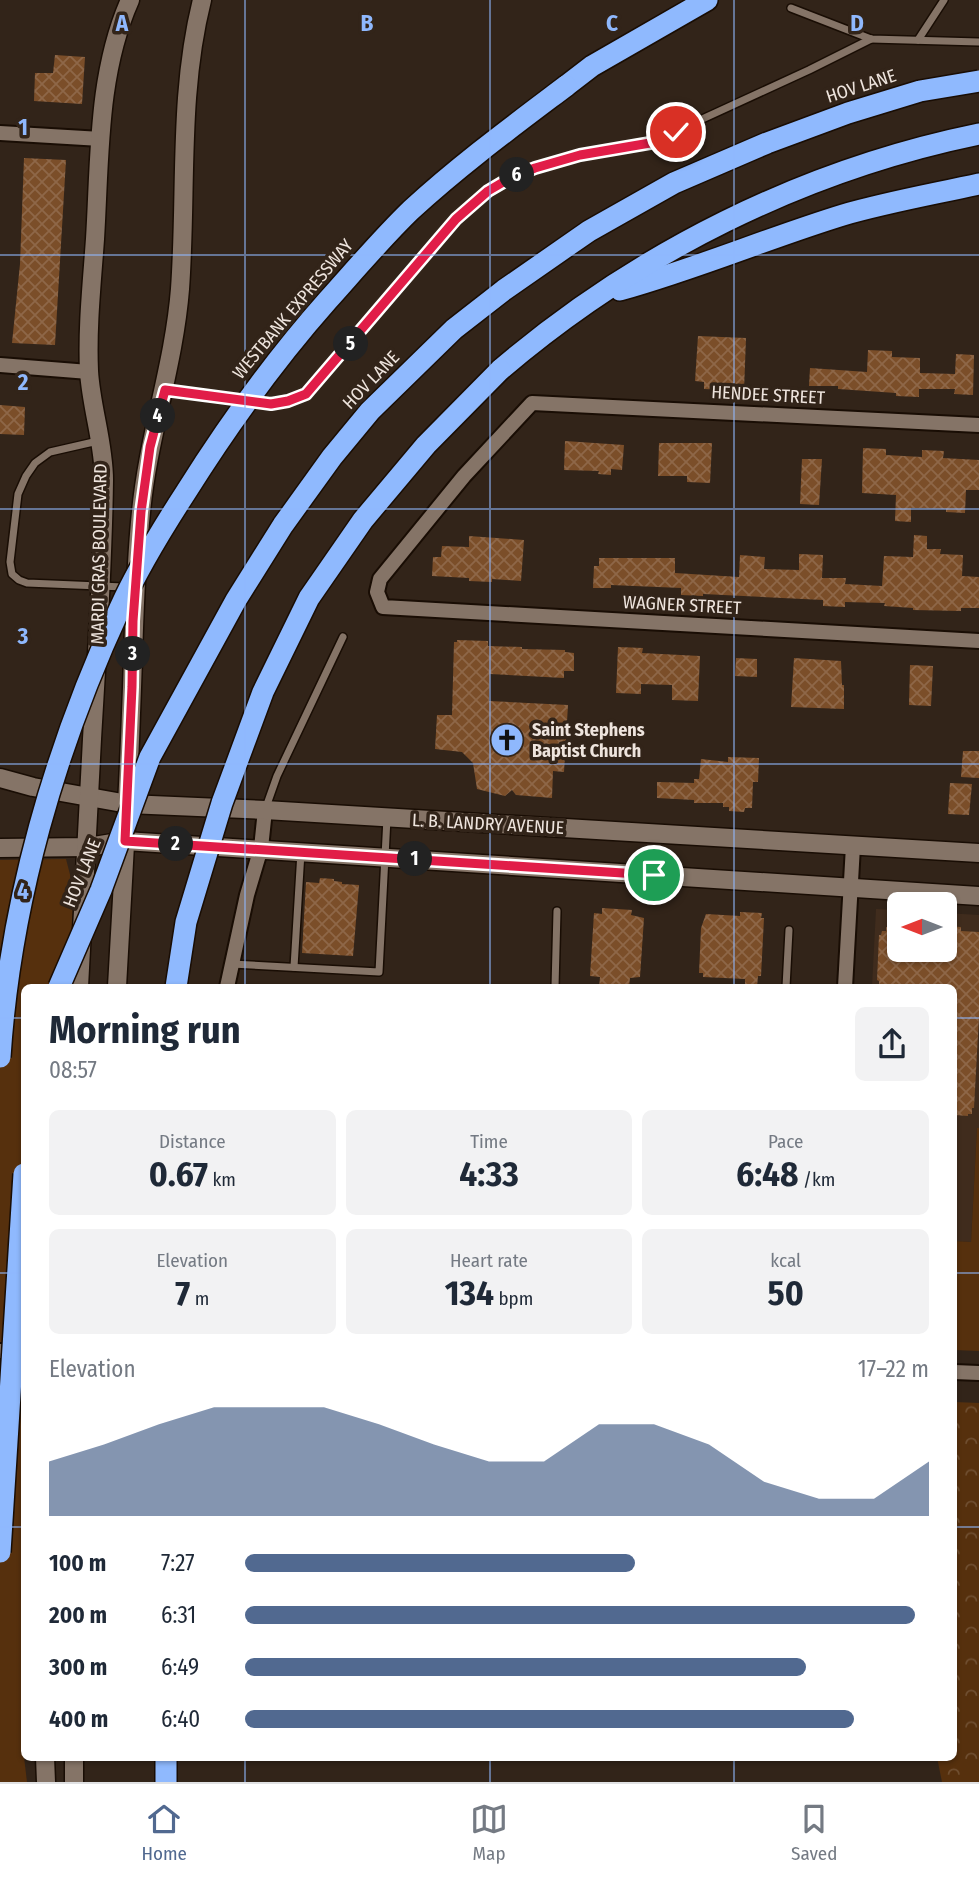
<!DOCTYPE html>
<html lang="en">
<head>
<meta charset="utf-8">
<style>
  body { margin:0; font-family:"Fira Sans Condensed",sans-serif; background:#f2f2f3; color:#1f2937; height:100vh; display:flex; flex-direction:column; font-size:26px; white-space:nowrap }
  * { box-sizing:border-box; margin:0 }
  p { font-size:23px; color:#747a83 }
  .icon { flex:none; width:38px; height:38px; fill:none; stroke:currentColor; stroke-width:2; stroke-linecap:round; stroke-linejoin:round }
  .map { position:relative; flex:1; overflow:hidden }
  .sheet { position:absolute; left:21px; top:984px; width:936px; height:777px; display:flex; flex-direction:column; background:#fff; border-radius:10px; box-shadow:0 2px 5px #0004 }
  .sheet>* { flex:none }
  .needle { width:46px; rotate:270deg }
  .fabs { position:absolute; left:887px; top:892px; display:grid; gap:14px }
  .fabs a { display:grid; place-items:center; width:70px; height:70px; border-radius:10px; background:#fff; box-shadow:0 2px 5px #0004; font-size:35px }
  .pin { position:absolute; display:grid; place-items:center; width:60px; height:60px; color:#fff; margin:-30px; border:4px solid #fff; border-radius:50%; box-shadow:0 2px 7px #0007 }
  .km { position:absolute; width:35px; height:35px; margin:-18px; border-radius:50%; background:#222; color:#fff; font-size:19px; line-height:35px; text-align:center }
  .round { display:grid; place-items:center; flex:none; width:74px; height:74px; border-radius:10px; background:#f2f2f3 }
  .overview { display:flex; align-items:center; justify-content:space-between; height:119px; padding:0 28px }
  h1 { font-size:38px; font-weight:700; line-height:52px }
  .metrics { display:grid; grid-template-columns:repeat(3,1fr); gap:10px; height:119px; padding:7px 28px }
  .metrics div { display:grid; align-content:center; border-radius:10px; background:#f2f2f3; text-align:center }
  .metrics b { font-size:35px; font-weight:700 }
  .metrics small { font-size:19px; font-weight:400 }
  .metrics p { font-size:19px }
  .chart { height:196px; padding:14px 28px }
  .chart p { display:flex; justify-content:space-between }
  .chart svg { width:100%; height:126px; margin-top:7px; fill:#516990; opacity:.7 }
  ul { padding:0 28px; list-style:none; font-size:23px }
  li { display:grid; grid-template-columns:112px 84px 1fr; align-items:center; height:52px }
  li i { height:18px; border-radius:9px; background:#516990 }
  .menu { display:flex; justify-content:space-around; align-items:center; height:98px; border-top:2px solid #e0e1e3; background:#fff; font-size:19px; color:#747a83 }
  .menu a { display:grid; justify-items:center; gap:4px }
  .menu .active { color:#516990 }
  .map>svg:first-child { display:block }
</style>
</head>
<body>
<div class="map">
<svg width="979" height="1782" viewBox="0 0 979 1782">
  <defs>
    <pattern id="forest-crowns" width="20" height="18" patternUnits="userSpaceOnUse" patternTransform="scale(1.75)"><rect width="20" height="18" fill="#56300d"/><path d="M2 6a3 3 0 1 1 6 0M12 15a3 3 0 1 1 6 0" fill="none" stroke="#6f4e30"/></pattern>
    <pattern id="building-cross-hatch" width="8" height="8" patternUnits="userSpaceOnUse" patternTransform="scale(1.75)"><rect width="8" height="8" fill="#7b4e29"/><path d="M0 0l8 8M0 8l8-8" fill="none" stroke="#8e6748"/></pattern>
  </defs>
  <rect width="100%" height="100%" fill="#322419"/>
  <path fill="#402c1d" d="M876 909 899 910 900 950H945V913L979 915V1128H977L971 1242 954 1241V987H872Z"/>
  <g fill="#56300d">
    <path d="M66 859 75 894 67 987H24V1345L0 1342V860Z"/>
    <path d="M977 1128H979V1351L954 1350V1241L971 1242Z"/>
    <path d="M0 1366 24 1368V1757L27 1782H0Z"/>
  </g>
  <path fill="url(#forest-crowns)" d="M954 1402 979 1403V1782H942L937 1757H954Z"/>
  <g fill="url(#building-cross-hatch)">
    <path d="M55 55 85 57 82 104 34 101 35 73H53Z"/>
    <path d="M24 158 66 160 55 345 12 343 20 264Z"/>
    <path d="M698 336 746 338 744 391 704 389V382L695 381Z"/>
    <path d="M868 350 892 351V357L920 358V373L955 374 956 354 974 355 973 395 954 394 955 389H919V397L896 396V393L838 389V386H809L810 368 867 372Z"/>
    <path d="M0 405 25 407 24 435 0 434Z"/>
    <path d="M565 441 624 445 622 470 611 469V475L598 474 599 471 564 470Z"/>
    <path d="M659 443H712L710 483 687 482V476H658Z"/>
    <path d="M863 448 886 449V455L922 457V450L944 451 943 458 979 460V490H966L965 513 946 512V509L911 508V522L895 521 896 495 862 493Z"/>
    <path d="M802 459H822L819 505 800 504Z"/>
    <path d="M914 535 927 536V549H941L940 554 963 555 962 576 979 577V608H961V611L913 610V608L884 606 885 603 845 602V607L823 606V600L703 594V596L681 595V588L611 585V588H593L594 566H599V558H675V573L739 577 740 555 765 557 764 569 799 570V554L823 555 822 578H846L845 584 882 586 884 556 913 557Z"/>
    <path d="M469 536 524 540 521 581 492 579V582L469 581V578L432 576 433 557H441L442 546 469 547Z"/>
    <path d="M457 640 488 641V646L522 647V649L565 650V652L574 653V671H564V678L490 674 489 701 568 705 564 772 553 771 552 798 516 795 512 790 505 796 477 789 473 763 462 752 435 749 437 715H452L454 642H457Z"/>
    <path d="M618 647 643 648 642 653 700 656 698 701 672 700V685L641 684V694L616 693Z"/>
    <path d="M736 658 757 659V677L735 676Z"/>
    <path d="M794 658 841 661 842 685H844V709L791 707Z"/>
    <path d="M910 665 933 666 931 706 909 705Z"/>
    <path d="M963 751H979V778L961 777Z"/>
    <path d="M728 757 759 758 758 782H753L752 808H745L744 812 729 811V807H723V803H694V800L657 798V782L694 783V779H699L701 759 728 762Z"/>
    <path d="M950 783 972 784 969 815 948 814Z"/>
    <path d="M320 878 334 879V881L342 882V884L359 885 353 956 302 953 306 882 319 883Z"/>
    <path d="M602 908 632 910 631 915 644 918 640 977 630 978 629 987H599L600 977 590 976 594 913 602 914Z"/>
    <path d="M740 912 762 913 761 918H764L761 976H758L757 987H745V979L703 977V973H699L701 928 706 914 740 916Z"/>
    <path d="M945 926 961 927V931L979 932V1016L974 1108H972V1114H968V1116L954 1115V987H879V981L877 980 879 935H881L882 931H886V927L900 928V950H945Z"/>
  </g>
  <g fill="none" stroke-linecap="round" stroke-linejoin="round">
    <defs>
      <g id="service">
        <path d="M791 8 871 39 979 42"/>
        <path d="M918 40 944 0"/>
        <path d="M166 390C212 397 261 413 306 394L456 219 488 191 510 178 535 168 580 155 650 143 809 70 871 39"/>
        <path d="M98 441 50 452 35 463 26 476 18 494 10 562 12 574 19 580 27 583 124 587"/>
        <path d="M265 810 277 776 343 637"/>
        <path d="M232 964 379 972 387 818"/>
        <path d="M294 967 301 852"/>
        <path d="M555 987 557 911"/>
        <path d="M786 987 789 930"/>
      </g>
      <g id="minor">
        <path d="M0 133 101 139"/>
        <path d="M0 365 89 372"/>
        <path d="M979 425 532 403 464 476 380 579 377 592 383 607 979 641"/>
        <path d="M227 987 247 895 261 848 265 810"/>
        <path d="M845 987 853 846"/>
        <path d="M0 1351 24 1353"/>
        <path d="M954 1372 979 1373"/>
      </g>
      <g id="tertiary">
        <path d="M0 778 33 787 128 804 265 810 979 853"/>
        <path d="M0 848 88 847 125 841 979 896"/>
        <path d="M79 987C84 904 87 822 92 739 97 653 103 567 104 480 104 443 91 407 89 371 87 327 92 282 95 239 100 159 97 74 130 0"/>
        <path d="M117 987C122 896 128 804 131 713 134 646 134 579 141 512 148 437 174 365 180 289 187 192 178 95 202 0"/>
        <path d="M45 1757 46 1782"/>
        <path d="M74 1757V1782"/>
      </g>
      <g id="motorway">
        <path d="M566 86 592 66 707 0"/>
        <path d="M620 290C696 269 768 238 843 215 888 202 934 194 979 184"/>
        <path d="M500 370C637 253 803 170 979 134"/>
        <path d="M166 1757V1782"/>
      </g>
    </defs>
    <use href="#service" stroke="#190d04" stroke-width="10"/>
    <use href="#minor" stroke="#190d04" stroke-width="18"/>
    <use href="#tertiary" stroke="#190d04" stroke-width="21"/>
    <use href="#motorway" stroke="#190d04" stroke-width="24"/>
    <use href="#service" stroke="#857467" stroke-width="7"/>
    <use href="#minor" stroke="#857467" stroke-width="14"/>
    <use href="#tertiary" stroke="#857467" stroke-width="18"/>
    <use href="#motorway" stroke="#8fb9fe" stroke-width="21"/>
    <defs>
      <g id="motorway-bridge">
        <path d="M59 987 101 890 150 757 236 600 283 525 332 457 370 411 454 329 504 290 589 231 674 183 767 143 848 113 920 91 979 81"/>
        <path d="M176 987 186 922 222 803 263 692 309 598 363 520 426 445 500 370"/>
        <path d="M0 1057C10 903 55 748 120 608 138 568 162 529 186 492 230 422 273 362 328 300 355 270 382 238 411 210 460 165 513 126 566 86"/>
        <path d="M0 1552 24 1174"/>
      </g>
    </defs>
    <use href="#motorway-bridge" stroke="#190d04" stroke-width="24" stroke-linecap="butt"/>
    <use href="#motorway-bridge" stroke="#8fb9fe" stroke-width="21"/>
  </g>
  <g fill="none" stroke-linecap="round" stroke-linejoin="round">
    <defs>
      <path id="route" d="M654 875 125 841 132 687 133 621 141 512 150 447 165 390 271 404 288 401 306 394 456 219 488 191 510 178 535 168 580 155 650 143 676 132"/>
    </defs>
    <use href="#route" stroke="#fff" stroke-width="14"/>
    <use href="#route" stroke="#e11d48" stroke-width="9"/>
  </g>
  <path fill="none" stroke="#8fb8fd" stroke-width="2" stroke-opacity="0.55" d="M245 0V987M490 0V987M734 0V987M0 255H979M0 509H979M0 764H979M0 1018H24M954 1018H979M0 1273H24M954 1273H979M0 1527H24M954 1527H979M245 1757V1782M490 1757V1782M734 1757V1782"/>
  <defs>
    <symbol id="church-disc" viewBox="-11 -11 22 22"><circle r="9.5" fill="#8fb8fd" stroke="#322419"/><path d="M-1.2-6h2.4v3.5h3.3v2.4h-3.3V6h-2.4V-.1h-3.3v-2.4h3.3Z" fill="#111"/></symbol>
  </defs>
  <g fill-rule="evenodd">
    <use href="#church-disc" x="488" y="721" width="38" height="38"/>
  </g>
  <g text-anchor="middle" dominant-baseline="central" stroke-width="7" stroke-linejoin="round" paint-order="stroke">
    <g font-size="18" fill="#eee4dd" stroke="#322419">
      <text transform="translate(861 86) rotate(-18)">HOV LANE</text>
      <text transform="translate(293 309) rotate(-50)">WESTBANK EXPRESSWAY</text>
      <text transform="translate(371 380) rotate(-46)">HOV LANE</text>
      <text transform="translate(768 395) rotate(3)">HENDEE STREET</text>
      <text transform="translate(99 554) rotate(-89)">MARDI GRAS BOULEVARD</text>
      <text transform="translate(682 605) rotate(3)">WAGNER STREET</text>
      <text transform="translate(488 824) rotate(3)">L. B. LANDRY AVENUE</text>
      <text transform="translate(82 873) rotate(-68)">HOV LANE</text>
    </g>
    <g font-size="18" font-weight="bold" fill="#eee4dd" stroke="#322419" text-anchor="start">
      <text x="532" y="730">Saint Stephens<tspan x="532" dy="21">Baptist Church</tspan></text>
    </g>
  </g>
  <g font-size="23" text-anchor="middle" font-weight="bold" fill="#8fb8fd" stroke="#322419" stroke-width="7" stroke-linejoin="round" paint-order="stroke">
    <text x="122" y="31">A</text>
    <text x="367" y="31">B</text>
    <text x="612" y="31">C</text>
    <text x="857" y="31">D</text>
    <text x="23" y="135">1</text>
    <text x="23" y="390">2</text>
    <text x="23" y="644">3</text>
    <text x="23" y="899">4</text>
  </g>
</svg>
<div class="fabs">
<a><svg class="needle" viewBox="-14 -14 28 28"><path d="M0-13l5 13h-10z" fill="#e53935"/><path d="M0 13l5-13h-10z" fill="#747a83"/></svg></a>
</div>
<div class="pin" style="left:654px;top:875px;background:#1e9e55"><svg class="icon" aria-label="arrive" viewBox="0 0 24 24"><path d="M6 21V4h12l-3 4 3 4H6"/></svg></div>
<div class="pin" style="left:676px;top:132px;background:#d93025"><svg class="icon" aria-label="check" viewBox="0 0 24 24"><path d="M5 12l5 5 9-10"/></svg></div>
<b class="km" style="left:415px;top:859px">1</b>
<b class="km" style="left:176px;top:844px">2</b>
<b class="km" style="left:133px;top:654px">3</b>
<b class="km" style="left:158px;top:416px">4</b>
<b class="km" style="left:351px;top:344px">5</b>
<b class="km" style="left:517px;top:175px">6</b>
<section class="sheet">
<div class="overview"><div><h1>Morning run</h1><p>08:57</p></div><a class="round"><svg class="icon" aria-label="share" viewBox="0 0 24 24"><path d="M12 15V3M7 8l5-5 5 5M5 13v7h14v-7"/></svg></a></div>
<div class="metrics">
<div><p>Distance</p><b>0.67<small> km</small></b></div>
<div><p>Time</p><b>4:33</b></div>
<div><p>Pace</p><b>6:48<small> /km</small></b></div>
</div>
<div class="metrics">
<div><p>Elevation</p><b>7<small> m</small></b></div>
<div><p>Heart rate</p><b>134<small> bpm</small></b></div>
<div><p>kcal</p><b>50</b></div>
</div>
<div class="chart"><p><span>Elevation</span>17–22 m</p>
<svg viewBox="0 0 160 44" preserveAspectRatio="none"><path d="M0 44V25L10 19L20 12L30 6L40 6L50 6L60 12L70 19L80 25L90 25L100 12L110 12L120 19L130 32L140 38L150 38L160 25V44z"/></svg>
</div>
<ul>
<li><b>100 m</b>7:27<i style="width:57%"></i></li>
<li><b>200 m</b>6:31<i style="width:98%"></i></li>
<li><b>300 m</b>6:49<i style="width:82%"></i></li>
<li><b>400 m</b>6:40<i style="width:89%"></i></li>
</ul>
</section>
</div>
<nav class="menu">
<a class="active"><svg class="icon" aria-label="home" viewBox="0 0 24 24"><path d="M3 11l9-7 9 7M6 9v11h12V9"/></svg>Home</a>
<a><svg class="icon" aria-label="map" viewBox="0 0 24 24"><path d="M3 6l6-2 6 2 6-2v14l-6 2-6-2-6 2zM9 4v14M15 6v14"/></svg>Map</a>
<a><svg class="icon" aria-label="saved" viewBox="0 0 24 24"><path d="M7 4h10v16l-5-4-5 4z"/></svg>Saved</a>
</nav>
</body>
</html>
